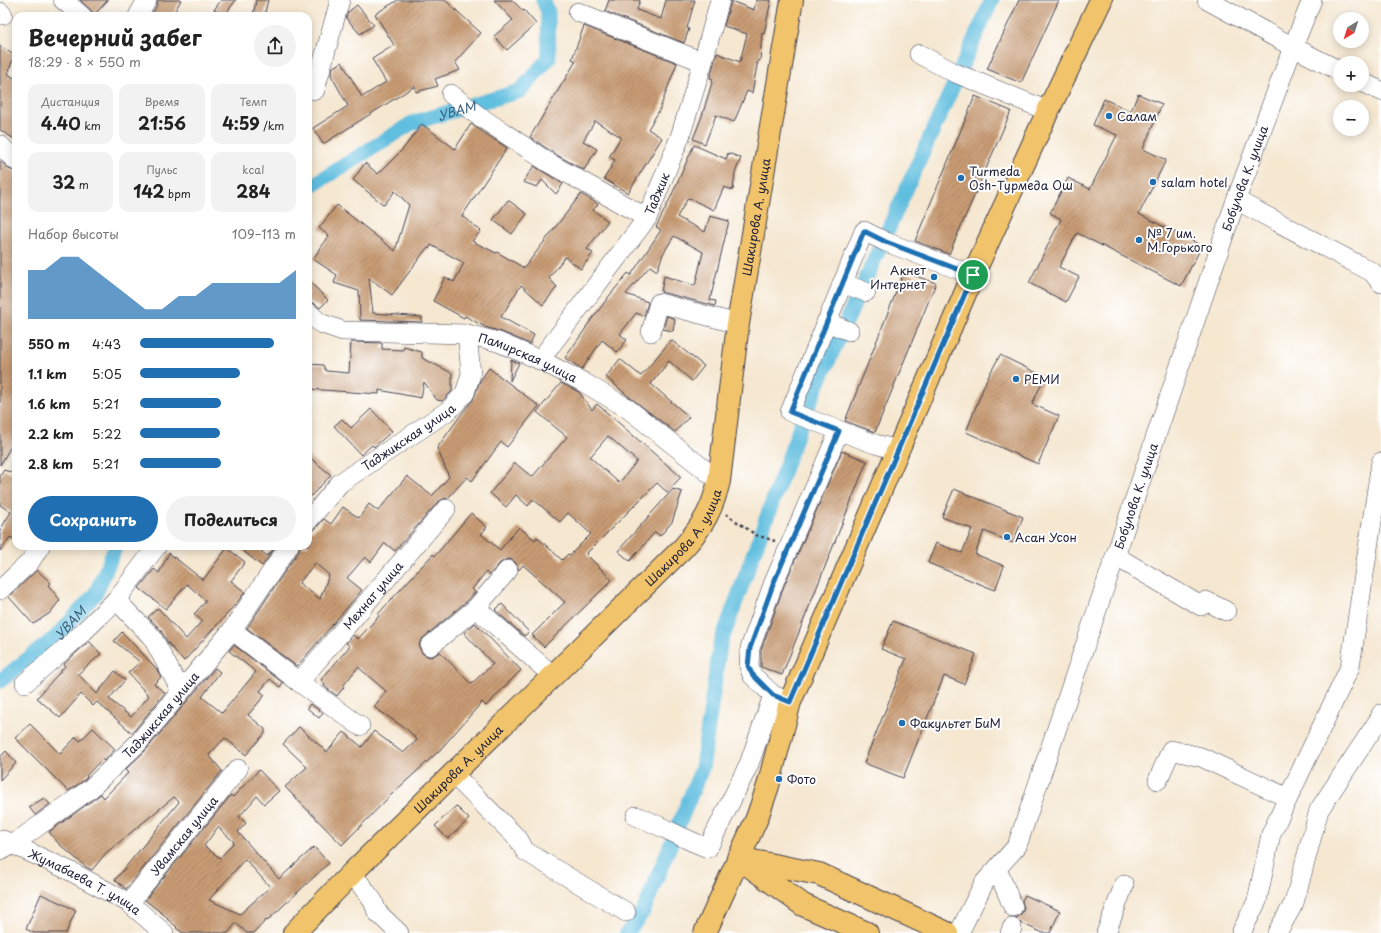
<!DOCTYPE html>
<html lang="ru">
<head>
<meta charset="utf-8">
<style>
  body { margin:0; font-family:"Playpen Sans",sans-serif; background:#f2f2f2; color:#222; height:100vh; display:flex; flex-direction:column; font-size:15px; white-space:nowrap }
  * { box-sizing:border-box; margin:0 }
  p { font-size:13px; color:#767676 }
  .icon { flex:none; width:22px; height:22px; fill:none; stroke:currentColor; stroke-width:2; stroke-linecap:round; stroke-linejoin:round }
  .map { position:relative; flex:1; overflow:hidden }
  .side { position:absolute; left:12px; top:12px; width:300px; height:538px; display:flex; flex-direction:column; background:#fff; border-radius:12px; box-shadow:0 2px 10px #0003 }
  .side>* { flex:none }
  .needle { width:26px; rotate:218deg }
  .controls { position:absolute; left:1333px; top:12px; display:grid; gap:8px }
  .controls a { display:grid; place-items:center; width:36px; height:36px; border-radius:50%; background:#fff; box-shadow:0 2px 10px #0003; font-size:20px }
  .pin { position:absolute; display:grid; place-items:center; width:34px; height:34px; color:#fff; margin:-17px; border:2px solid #fff; border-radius:50%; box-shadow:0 1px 4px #0007 }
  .round { display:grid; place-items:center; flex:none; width:42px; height:42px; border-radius:21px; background:#f2f2f2 }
  .summary { display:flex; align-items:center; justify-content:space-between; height:68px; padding:0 16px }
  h1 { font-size:22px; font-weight:700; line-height:30px }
  .stats { display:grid; grid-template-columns:repeat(3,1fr); gap:6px; height:68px; padding:4px 16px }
  .stats div { display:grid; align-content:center; border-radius:10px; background:#f2f2f2; text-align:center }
  .stats b { font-size:17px; font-weight:700 }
  .stats small { font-size:11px; font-weight:400 }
  .stats p { font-size:11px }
  .chart { height:112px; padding:8px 16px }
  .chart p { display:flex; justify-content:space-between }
  .chart svg { width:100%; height:72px; margin-top:4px; fill:#1f6fb2; opacity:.7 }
  .button { display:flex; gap:8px; margin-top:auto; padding:8px 16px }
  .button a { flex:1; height:46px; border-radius:24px; background:#1f6fb2; color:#fff; font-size:16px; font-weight:700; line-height:46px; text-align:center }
  .button a+a { background:#f2f2f2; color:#222 }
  ul { padding:0 16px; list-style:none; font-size:13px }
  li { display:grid; grid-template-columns:64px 48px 1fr; align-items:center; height:30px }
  li i { height:10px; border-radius:5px; background:#1f6fb2 }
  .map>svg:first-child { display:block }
</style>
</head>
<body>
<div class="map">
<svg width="1381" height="933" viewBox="0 0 1381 933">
  <defs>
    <pattern id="building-hatch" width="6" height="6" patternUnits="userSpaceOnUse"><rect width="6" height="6" fill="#c89b73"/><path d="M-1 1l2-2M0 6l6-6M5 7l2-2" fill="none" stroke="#a27e60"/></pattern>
  </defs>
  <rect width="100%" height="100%" fill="#fff"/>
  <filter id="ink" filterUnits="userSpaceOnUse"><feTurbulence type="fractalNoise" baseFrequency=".025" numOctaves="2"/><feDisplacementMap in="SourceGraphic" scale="8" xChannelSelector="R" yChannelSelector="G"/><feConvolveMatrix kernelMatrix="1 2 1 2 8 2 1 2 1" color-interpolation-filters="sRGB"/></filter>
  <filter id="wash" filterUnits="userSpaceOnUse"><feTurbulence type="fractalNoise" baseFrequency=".012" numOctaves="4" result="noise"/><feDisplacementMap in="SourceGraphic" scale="16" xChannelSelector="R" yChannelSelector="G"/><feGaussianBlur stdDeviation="0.9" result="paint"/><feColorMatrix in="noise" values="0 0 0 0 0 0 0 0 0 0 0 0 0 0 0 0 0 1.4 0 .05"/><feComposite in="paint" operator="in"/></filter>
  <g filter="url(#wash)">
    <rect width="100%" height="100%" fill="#f5e7d0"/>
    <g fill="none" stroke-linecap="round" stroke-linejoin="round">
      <g stroke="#61bedf" stroke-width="15">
        <path id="s1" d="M308 188 412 123 520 91 549 58 548 12 543 0"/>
        <path id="s2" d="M0 681 57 636 96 593 116 546"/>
        <path d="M627 933 643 912 702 768 720 645 805 413 992 0"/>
      </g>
    </g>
    <g id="blocks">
      <g fill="url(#building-hatch)" fill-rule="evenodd">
        <path d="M80 0H108L95 14Z"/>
        <path d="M158 0H181L172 16H151L157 5Z"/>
        <path d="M221 0H236L224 16 214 10Z"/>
        <path d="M256 0H268L264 16H253Z"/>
        <path d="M398 0H445L481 33 455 62 460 70 435 79 438 86 416 92 415 86 323 144 313 128 348 106 331 75 333 67 342 62 362 97 386 82 372 59 394 45 375 14Z"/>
        <path d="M494 0H512L523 11 524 10 536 24 507 50 494 36 513 20Z"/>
        <path d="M609 0H640L637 10 661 19 666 0H695L687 28 689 29 684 43 605 11Z"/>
        <path d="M756 0H771L764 34 762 33 760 61 758 60 752 93 747 91 734 122 716 115 705 144 693 139 702 116 713 79 710 78 717 53 740 62 747 34 724 26 731 1 754 10Z"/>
        <path d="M1019 0H1059L1021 83 987 69Z"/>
        <path d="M357 5 374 25 360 34 346 18 348 12Z"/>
        <path d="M584 26 677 63 659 111 648 129 662 138 628 193 604 179 615 160 609 157 621 137 595 121 583 141 597 149 584 170 555 154 530 137 576 61 572 59Z"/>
        <path d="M0 46 14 55 8 74 16 79V140L0 130Z"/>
        <path d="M1138 94 1162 104 1143 149 1166 160 1139 214 1202 246 1181 286 1077 233 1059 267 1079 277 1066 302 1029 283 1061 219 1050 213 1068 178 1090 189 1117 135 1093 125 1104 99 1131 111Z"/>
        <path d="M975 96 1011 111 949 254 915 241Z"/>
        <path d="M422 124 455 149 471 124 507 148 462 216 481 231 472 241 496 253 497 252 524 268 581 194 598 204 593 210 608 221 587 249 593 253 581 269 565 257 549 278 557 287 543 305 521 285 501 317 534 335 530 344 502 332 485 327 465 316 464 318 433 301 445 277 454 282 464 263 431 245 429 249 427 248 392 295 369 278 373 313 422 317V322L360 320 359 291 334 283 337 275 313 259 329 236 319 228 337 205 395 251 409 205 395 191 384 205 353 180 365 163 378 174 403 149Z"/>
        <path d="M694 145 726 159 728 153 741 158 735 173 733 190 724 187 714 210 688 198 677 217 705 232 710 216 729 221 710 300 716 301 715 306 661 292 664 276 695 286 703 252 674 236 663 254 657 271 650 266 626 294 648 302 644 316 636 313 620 334 627 340 617 352 602 340 582 369 565 358 586 328V327L610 295 628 273 631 275 661 230 656 227 670 199Z"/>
        <path d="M0 161 9 169 16 172V438L0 465Z"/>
        <path d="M534 166 563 184 556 194 542 180 537 187 523 182Z"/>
        <path d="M508 200 527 214 512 234 493 220Z"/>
        <path d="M904 272 936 283 875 432 845 421Z"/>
        <path d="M308 280 328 300 320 308 315 304 308 301Z"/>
        <path d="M667 316 675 319 673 331 663 329Z"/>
        <path d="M671 340 704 366 692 381 669 361 651 384 689 417 675 432 628 396 606 377 620 359 641 376Z"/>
        <path d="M351 342 382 343V349L403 350 404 347 422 352V358L452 373V391L442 401 437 400 424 382 421 398 379 390V394L308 389V364L323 365 326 371 349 373Z"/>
        <path d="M1000 355 1045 377 1032 404 1059 416 1038 464 966 432 986 381Z"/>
        <path d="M511 360 519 363 510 381Z"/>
        <path d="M489 368 539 406 507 447 501 442 472 481 467 477 448 498 443 499 438 502 395 551 385 543 371 562 365 557 347 578 362 590 299 664H298L296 666 247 628 298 552 300 546H308V532L312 531 316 528 324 519 331 524 343 507 359 518 369 504 378 511 407 476 432 496 449 477 437 448 463 412 473 400 480 381ZM315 563 329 575 320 599 299 583Z"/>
        <path d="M561 383 579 392 592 410 597 404 681 477 667 492 657 483 586 554 612 580 544 647 532 635 565 602 523 565 519 570 515 562 510 559 505 560 500 563 489 575 486 572 472 589 475 592 468 600 423 638 420 642 419 647 422 653 427 656 431 657 440 652 471 684 493 664 464 633 475 623 521 670 486 706 482 702 439 751 392 794 342 845 285 787 307 767 283 744 299 727 327 752 344 732 362 747 374 731 403 753 417 740 409 731 374 707 386 691 358 667 343 686 344 687 337 696 324 686 325 684 321 680 350 646 346 643 353 635 358 639 379 616 378 614 433 554 435 556 471 513 487 527 481 534 500 550 519 527 535 540 537 537 562 560 568 554 570 555 591 534 568 513 560 522 533 499 528 506 516 495 506 507 490 493 515 463 532 477 567 437 537 412ZM608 436 637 461 619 483 590 457Z"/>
        <path d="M371 409 392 431 375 446 374 447 372 445 361 455 334 426 342 419 351 428Z"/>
        <path d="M842 451 867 461 782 675 761 667V650L784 586Z"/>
        <path d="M308 456 331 475 308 499Z"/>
        <path d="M4 470 16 474V541L10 537 0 551V530L11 512 0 505V476Z"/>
        <path d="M673 489 682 492 672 522 660 536 655 532 630 561 618 551Z"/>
        <path d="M954 489 1023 517 1013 543 984 531 975 554 1004 566 995 590 928 563 936 543 962 553 972 529 942 517Z"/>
        <path d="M237 546H255L267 556 276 546 262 566Z"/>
        <path d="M227 548 245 562 231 581 245 592 236 604 184 661 168 643 160 629 148 617 158 608 186 639 202 621 194 614 206 601 187 584 166 609 139 588 154 569 159 573 169 553 203 580Z"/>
        <path d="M37 570 51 583 48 585 60 600 50 613 33 624 9 597Z"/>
        <path d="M502 604 529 632 524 636 495 610Z"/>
        <path d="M893 621 976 654 964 684 944 676 903 778 864 763 906 659 881 649Z"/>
        <path d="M122 632 156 668 161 677 154 684 165 693 132 733 97 702 93 706 81 694 60 718 37 698 65 666 64 664 89 641 101 654 78 674 97 694 115 671 125 680 109 699 131 717 149 696 128 673 140 662 114 641Z"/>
        <path d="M234 645 283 683 280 687 270 679 260 691 265 695 248 715 265 729V733L246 755 225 738 209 755 222 771 126 889 115 880 179 802 174 797 106 853 92 870 86 867 59 844 49 832 101 794 104 798 128 773 125 770 146 750 215 668 220 672 202 697 222 713 256 672 229 651Z"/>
        <path d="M310 704 323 713 319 718 307 708Z"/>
        <path d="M30 724 60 754 76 737 80 741 93 728 115 749 104 761 102 759 86 776 87 777 83 781 68 791 15 738Z"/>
        <path d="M6 751 16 763 0 780V757Z"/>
        <path d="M259 770 279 791 264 804 257 796 239 817 246 823 238 832 279 879 314 847 329 863 284 905 267 921 266 920 254 933H247L236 923 228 933H183L176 928 177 927 167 919 168 918 145 900 231 795 233 797ZM218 827 234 842 220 858 204 846ZM245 859 270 887 240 914 209 900Z"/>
        <path d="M44 798 50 804 35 815 29 807Z"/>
        <path d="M456 806 469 819 448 839 435 826Z"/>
        <path d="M41 894 76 910 66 933H34L26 929Z"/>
        <path d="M1025 895 1060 911 1050 933H1043L1021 923 1015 918 1018 917 1022 913 1024 908 1022 901Z"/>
      </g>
    </g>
  </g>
  <g filter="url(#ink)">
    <use href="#blocks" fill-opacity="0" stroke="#424051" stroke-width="1"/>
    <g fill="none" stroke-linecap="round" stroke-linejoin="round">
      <defs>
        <g id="minor">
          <path d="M63 0 82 16"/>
          <path d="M1207 0 1293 47 1340 71"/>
          <path d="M0 12 3 15"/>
          <path d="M578 12 703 62"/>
          <path d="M138 16 147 0"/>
          <path d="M919 54 953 72 1048 111"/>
          <path d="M1362 82 1381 91"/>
          <path d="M315 90 340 0"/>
          <path d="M451 94 476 114 549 163 647 218"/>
          <path d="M0 145 16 161"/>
          <path d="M1236 200 1372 272 1381 283"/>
          <path d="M842 283 866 292"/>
          <path id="s3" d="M308 312 320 323 343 331 467 334 498 342 540 360 583 382 627 408 719 481"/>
          <path d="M826 322 849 331"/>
          <path d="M651 332 659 303 738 324"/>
          <path id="s4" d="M540 360 647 218 680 137 703 62 720 0"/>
          <path d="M898 450 875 444 790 412 864 231 886 242 973 275"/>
          <path id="s5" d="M308 521 340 483 449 410 465 393 471 374 467 334"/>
          <path d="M1115 556 1201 606 1206 601 1226 611"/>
          <path d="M0 590 30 562 40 546"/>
          <path d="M116 600 152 637 181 691"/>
          <path d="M476 608 552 675"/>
          <path d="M232 630 299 682 360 726"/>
          <path d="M430 646 476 608 508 570"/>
          <path id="s6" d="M299 682 446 509"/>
          <path d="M25 683 77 638 116 600 157 546"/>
          <path d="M790 702 773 695 752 675 749 666 750 648 774 582 839 431"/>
          <path d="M453 774 519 840 525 851 626 912"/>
          <path d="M1158 780 1171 750 1201 757 1288 798"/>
          <path d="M636 816C660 825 683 839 708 848L749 764 773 695"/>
          <path id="s7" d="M3 840 70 871 129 903 164 933"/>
          <path id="s8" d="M0 851 12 845 90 789 138 743 232 630 289 546"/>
          <path d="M997 869 1013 907"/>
          <path d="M352 873 373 901 377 912 399 933"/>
          <path id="s9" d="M129 903 238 769"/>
          <path id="s10" d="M959 933 984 883 1017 846 1236 200 1293 47 1312 0"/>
          <path d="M1010 933 1012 928"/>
          <path d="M1106 933 1124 885"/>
          <path d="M1241 933 1257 901 1271 834 1350 667 1381 462"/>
          <path d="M1277 933 1294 903 1319 810 1380 718 1381 714"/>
        </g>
        <g id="major">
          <path d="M738 858 819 874 947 933"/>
          <path d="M744 862 803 905 867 933"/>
          <path id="s11" d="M294 933 352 873 684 547C704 524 712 510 719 481L738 324 792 0"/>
          <path d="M705 933 757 818 768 786 790 702 973 275 1048 111 1101 0"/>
        </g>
      </defs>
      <use href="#minor" stroke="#424051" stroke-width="20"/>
      <use href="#major" stroke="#424051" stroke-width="24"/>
      <path stroke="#424051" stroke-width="2.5" stroke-dasharray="3 3" stroke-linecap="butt" d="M726 514 756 535 775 541"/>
      <use href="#minor" stroke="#fff" stroke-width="19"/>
      <use href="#major" stroke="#f1c36a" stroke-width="22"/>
    </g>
  </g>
  <g fill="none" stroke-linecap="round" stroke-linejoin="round" filter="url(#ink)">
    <defs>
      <path id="route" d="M864 231 886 242 973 275 790 702 773 695 752 674 748 666 750 648 774 582 839 431 790 412Z"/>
    </defs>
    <use href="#route" stroke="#fff" stroke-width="8"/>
    <use href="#route" stroke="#1f6fb2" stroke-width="5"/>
  </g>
  <g fill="#1f6fb2" stroke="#fff" stroke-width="1.5">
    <circle cx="1109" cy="116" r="4"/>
    <circle cx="961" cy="178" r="4"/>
    <circle cx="1153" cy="182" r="4"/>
    <circle cx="1139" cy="240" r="4"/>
    <circle cx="934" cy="277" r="4"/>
    <circle cx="1016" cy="379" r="4"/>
    <circle cx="1007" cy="537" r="4"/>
    <circle cx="902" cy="723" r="4"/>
    <circle cx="779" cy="779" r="4"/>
  </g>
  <g text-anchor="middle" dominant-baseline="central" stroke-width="4" stroke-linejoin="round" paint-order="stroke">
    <g font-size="12" fill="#22223b" stroke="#fff" text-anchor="start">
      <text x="1117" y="116">Салам</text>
      <text x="969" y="171">Turmeda<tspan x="969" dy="14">Osh-Турмеда Ош</tspan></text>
      <text x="1161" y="182">salam hotel</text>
      <text x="1147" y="233">№ 7 им.<tspan x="1147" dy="14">М.Горького</tspan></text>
      <text x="926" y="270" text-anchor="end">Акнет<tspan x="926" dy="14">Интернет</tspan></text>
      <text x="1024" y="379">РЕМИ</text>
      <text x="1015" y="537">Асан Усон</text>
      <text x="910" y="723">Факультет БиМ</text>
      <text x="787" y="779">Фото</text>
    </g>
    <g font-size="12" fill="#22223b" stroke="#fff">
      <text stroke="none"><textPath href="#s10" startOffset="811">Бобулова К. улица</textPath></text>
      <text stroke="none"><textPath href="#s4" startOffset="204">Таджик</textPath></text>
      <text stroke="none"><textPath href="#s11" startOffset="891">Шакирова А. улица</textPath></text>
      <text stroke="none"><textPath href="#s3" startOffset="230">Памирская улица</textPath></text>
      <text stroke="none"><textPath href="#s5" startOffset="132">Таджикская улица</textPath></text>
      <text stroke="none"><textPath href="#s10" startOffset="475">Бобулова К. улица</textPath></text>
      <text stroke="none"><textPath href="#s11" startOffset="556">Шакирова А. улица</textPath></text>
      <text stroke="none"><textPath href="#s6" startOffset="114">Мехнат улица</textPath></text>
      <text stroke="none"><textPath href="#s8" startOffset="212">Таджикская улица</textPath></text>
      <text stroke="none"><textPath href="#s11" startOffset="232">Шакирова А. улица</textPath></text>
      <text stroke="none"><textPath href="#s9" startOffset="87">Увамская улица</textPath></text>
      <text stroke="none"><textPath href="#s7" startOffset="92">Жумабаева Т. улица</textPath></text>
    </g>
    <g font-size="13" font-style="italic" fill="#3b607d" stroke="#fff">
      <text stroke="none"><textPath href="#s1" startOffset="169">УВАМ</textPath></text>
      <text stroke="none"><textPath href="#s2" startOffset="91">УВАМ</textPath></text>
    </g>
  </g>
</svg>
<div class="controls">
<a><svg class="needle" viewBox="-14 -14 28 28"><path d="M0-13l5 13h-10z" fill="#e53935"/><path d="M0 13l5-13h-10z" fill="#767676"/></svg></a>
<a>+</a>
<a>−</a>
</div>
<div class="pin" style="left:973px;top:275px;background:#1e9e55"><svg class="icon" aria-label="arrive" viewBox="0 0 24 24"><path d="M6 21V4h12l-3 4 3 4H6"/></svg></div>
<section class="side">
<div class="summary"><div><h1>Вечерний забег</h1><p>18:29 · 8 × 550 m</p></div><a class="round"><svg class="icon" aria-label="share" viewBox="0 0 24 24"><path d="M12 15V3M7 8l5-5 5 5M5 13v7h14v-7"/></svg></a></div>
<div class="stats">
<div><p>Дистанция</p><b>4.40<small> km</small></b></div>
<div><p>Время</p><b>21:56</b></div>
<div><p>Темп</p><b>4:59<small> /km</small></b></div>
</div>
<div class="stats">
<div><b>32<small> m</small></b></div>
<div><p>Пульс</p><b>142<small> bpm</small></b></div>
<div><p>kcal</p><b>284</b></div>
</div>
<div class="chart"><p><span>Набор высоты</span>109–113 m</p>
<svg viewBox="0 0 160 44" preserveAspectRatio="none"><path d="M0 44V14L10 14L20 6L30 6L40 14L50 22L60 30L70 38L80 38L90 30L100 30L110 22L120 22L130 22L140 22L150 22L160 14V44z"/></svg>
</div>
<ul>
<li><b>550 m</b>4:43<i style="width:86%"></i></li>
<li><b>1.1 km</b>5:05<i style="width:64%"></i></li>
<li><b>1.6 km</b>5:21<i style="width:52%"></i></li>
<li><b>2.2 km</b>5:22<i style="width:51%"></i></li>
<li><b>2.8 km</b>5:21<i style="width:52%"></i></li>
</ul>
<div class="button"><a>Сохранить</a><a>Поделиться</a></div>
</section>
</div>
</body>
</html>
